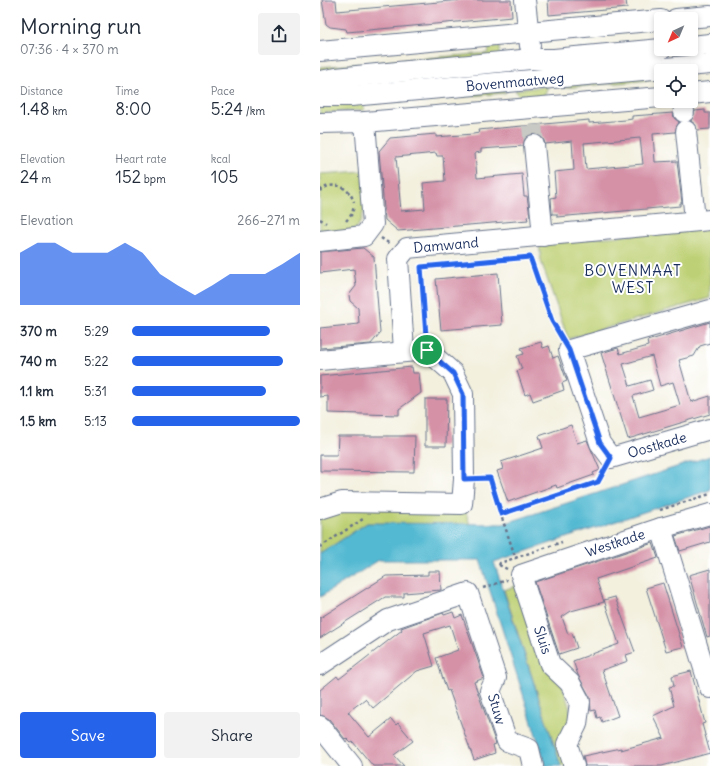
<!DOCTYPE html>
<html lang="en">
<head>
<meta charset="utf-8">
<style>
  body { margin:0; font-family:Delius,sans-serif; background:#f2f2f3; color:#1f2937; height:100vh; display:flex; flex-direction:column; font-size:15px; white-space:nowrap }
  * { box-sizing:border-box; margin:0 }
  p { font-size:13px; color:#747a83 }
  .icon { flex:none; width:22px; height:22px; fill:none; stroke:currentColor; stroke-width:2; stroke-linecap:round; stroke-linejoin:round }
  .map { position:relative; flex:1; overflow:hidden }
  .side { display:flex; flex-direction:column; background:#fff; width:320px }
  .side>* { flex:none }
  .needle { width:26px; rotate:224deg }
  .tools { position:absolute; left:334px; top:12px; display:grid; gap:8px }
  .tools a { display:grid; place-items:center; width:44px; height:44px; border-radius:4px; background:#fff; box-shadow:0 2px 6px #0003; font-size:20px }
  .pin { position:absolute; display:grid; place-items:center; width:34px; height:34px; color:#fff; margin:-17px; border:2px solid #fff; border-radius:50%; box-shadow:0 1px 4px #0007 }
  .round { display:grid; place-items:center; flex:none; width:42px; height:42px; border-radius:4px; background:#f2f2f3 }
  .head { display:flex; align-items:center; justify-content:space-between; height:68px; padding:0 20px }
  h1 { font-size:22px; font-weight:600; line-height:30px }
  .stats { display:grid; grid-template-columns:repeat(3,1fr); gap:6px; height:68px; padding:4px 20px }
  .stats div { display:grid; align-content:center }
  .stats b { font-size:17px; font-weight:600 }
  .stats small { font-size:11px; font-weight:400 }
  .stats p { font-size:11px }
  .chart { height:112px; padding:8px 20px }
  .chart p { display:flex; justify-content:space-between }
  .chart svg { width:100%; height:72px; margin-top:4px; fill:#2563eb; opacity:.7 }
  .primary-button { display:flex; gap:8px; margin-top:auto; padding:8px 20px }
  .primary-button a { flex:1; height:46px; border-radius:4px; background:#2563eb; color:#fff; font-size:16px; font-weight:600; line-height:46px; text-align:center }
  .primary-button a+a { background:#f2f2f3; color:#1f2937 }
  ul { padding:0 20px; list-style:none; font-size:13px }
  li { display:grid; grid-template-columns:64px 48px 1fr; align-items:center; height:30px }
  li i { height:10px; border-radius:5px; background:#2563eb }
  main { display:flex; flex:1; min-height:0 }
  .map>svg:first-child { display:block }
</style>
</head>
<body>
<main>
<section class="side">
<div class="head"><div><h1>Morning run</h1><p>07:36 · 4 × 370 m</p></div><a class="round"><svg class="icon" aria-label="share" viewBox="0 0 24 24"><path d="M12 15V3M7 8l5-5 5 5M5 13v7h14v-7"/></svg></a></div>
<div class="stats">
<div><p>Distance</p><b>1.48<small> km</small></b></div>
<div><p>Time</p><b>8:00</b></div>
<div><p>Pace</p><b>5:24<small> /km</small></b></div>
</div>
<div class="stats">
<div><p>Elevation</p><b>24<small> m</small></b></div>
<div><p>Heart rate</p><b>152<small> bpm</small></b></div>
<div><p>kcal</p><b>105</b></div>
</div>
<div class="chart"><p><span>Elevation</span>266–271 m</p>
<svg viewBox="0 0 160 44" preserveAspectRatio="none"><path d="M0 44V12L10 6L20 6L30 12L40 12L50 12L60 6L70 12L80 25L90 32L100 38L110 32L120 25L130 25L140 25L150 19L160 12V44z"/></svg>
</div>
<ul>
<li><b>370 m</b>5:29<i style="width:82%"></i></li>
<li><b>740 m</b>5:22<i style="width:90%"></i></li>
<li><b>1.1 km</b>5:31<i style="width:80%"></i></li>
<li><b>1.5 km</b>5:13<i style="width:100%"></i></li>
</ul>
<div class="primary-button"><a>Save</a><a>Share</a></div>
</section>
<div class="map">
<svg width="390" height="766" viewBox="0 0 390 766">
  <rect width="100%" height="100%" fill="#fff"/>
  <filter id="ink" filterUnits="userSpaceOnUse"><feTurbulence type="fractalNoise" baseFrequency=".025" numOctaves="2"/><feDisplacementMap in="SourceGraphic" scale="8" xChannelSelector="R" yChannelSelector="G"/><feConvolveMatrix kernelMatrix="1 2 1 2 8 2 1 2 1" color-interpolation-filters="sRGB"/></filter>
  <filter id="wash" filterUnits="userSpaceOnUse"><feTurbulence type="fractalNoise" baseFrequency=".012" numOctaves="4" result="noise"/><feDisplacementMap in="SourceGraphic" scale="16" xChannelSelector="R" yChannelSelector="G"/><feGaussianBlur stdDeviation="0.9" result="paint"/><feColorMatrix in="noise" values="0 0 0 0 0 0 0 0 0 0 0 0 0 0 0 0 0 1.4 0 .05"/><feComposite in="paint" operator="in"/></filter>
  <g filter="url(#wash)">
    <rect width="100%" height="100%" fill="#f3f0de"/>
    <g fill="#bed074" stroke="#6c8069">
      <path d="M179 46 180 59 0 77V67L169 53 168 47Z"/>
      <path d="M341 74V79L245 88 244 84Z"/>
      <path d="M228 86 223 99 203 100 195 90Z"/>
      <path d="M184 88 185 93 44 104V110L5 113 0 117V101Z"/>
      <path d="M43 171C44 192 49 211 36 229L0 237V174Z"/>
      <path d="M390 228V298L248 339 221 261 219 243Z"/>
      <path d="M10 507 145 509 150 525 47 523 0 554V514Z"/>
      <path d="M198 585 241 680 254 722 249 766H241L184 590Z"/>
    </g>
    <path fill="#53b9d2" stroke="#377498" d="M390 456V490L174 562 241 766H226L160 560H59L0 597V554L47 523 183 524Z"/>
    <g id="blocks">
      <g fill="#d592a7" fill-rule="evenodd">
        <path d="M2 0H16L17 11 142 0H191L192 17 27 32 26 29 10 27 6 24Z"/>
        <path d="M228 0H306L307 8 229 15Z"/>
        <path d="M385 110V113H390V129L377 130 376 125 371 121 375 111Z"/>
        <path d="M353 113 354 118 359 122 355 132 333 134 335 162 357 161 362 203H360V206L237 217V214H232L231 198 236 197 234 172 254 170 252 141 225 144 223 138 213 134 207 136 203 146 161 149V152L155 153 157 178 202 174 204 196H207L210 216 207 217 208 220 78 231 65 220 59 151 70 138 116 134V137L153 134 159 133 158 130 269 120V123L306 120 312 119V116ZM320 138 323 164 266 169 264 143ZM116 153 117 156H123L125 181 103 183 105 209 81 211 76 157Z"/>
        <path d="M43 248 54 257 60 333 51 344 0 348V328L39 324 38 308 30 301 29 295 36 286 34 269 0 273V252Z"/>
        <path d="M178 273 182 325 121 330 116 279Z"/>
        <path d="M390 322V343L380 346 374 356 359 360 371 402 390 396V414L308 439 281 353 298 348 300 354 328 346 327 341ZM332 356 340 386 353 382 360 405 319 417 313 396 333 390 330 380 310 386 303 364Z"/>
        <path d="M221 342 223 348 229 346 233 358 238 356 247 381 242 383 244 390 213 401 210 393 205 395 197 371 202 369 197 356 204 354 201 348Z"/>
        <path d="M92 367 93 373H99L101 393 79 409V415L8 413V396L0 397V376Z"/>
        <path d="M105 399H127L126 446H105Z"/>
        <path d="M251 425 257 443 267 440 280 470 273 473 274 475 237 488 236 485 188 502 177 471 183 469 181 462 223 448 219 436Z"/>
        <path d="M18 436H95L94 472 0 471V455H17Z"/>
        <path d="M390 526V542L360 551 355 536Z"/>
        <path d="M333 543 338 558 276 579 284 602 251 611 242 617 248 634 252 633 257 648 239 654 215 582Z"/>
        <path d="M390 569V636L387 637 369 575Z"/>
        <path d="M108 571H120L121 590 84 593V597H65L0 638V618L66 576 108 575Z"/>
        <path d="M343 583 363 647 346 651 326 588Z"/>
        <path d="M295 597 315 652 306 655 308 661 282 670 298 716 282 722 280 717 277 718 275 710 271 711 270 697 258 675 253 661 299 644 284 600Z"/>
        <path d="M133 612 135 618 142 615 164 678 154 682 176 744 173 745 175 753 154 760 129 690 127 691 116 658 138 650 130 625 104 633 114 666 97 671 53 708 45 699 28 712 49 737 71 719 76 725 78 723 93 741 74 755 84 766H53L33 742 31 743 26 738 25 739 9 719 0 715V690L17 676 19 679 82 630 81 628 123 613 124 615Z"/>
        <path d="M371 671 385 723 382 724 390 753 342 766H265L263 756 301 748V750L344 738 333 716 354 706 349 687 354 686 352 676Z"/>
      </g>
    </g>
  </g>
  <g filter="url(#ink)">
    <use href="#blocks" fill-opacity="0" stroke="#67738b" stroke-width="1"/>
    <g fill="none" stroke-linecap="round" stroke-linejoin="round">
      <path stroke="#c8c9c4" stroke-width="20" stroke-dasharray="20 10" stroke-linecap="butt" d="M212 125 214 145"/>
      <defs>
        <g id="minor">
          <path d="M205 0 210 46"/>
          <path d="M356 19 390 16"/>
          <path d="M371 46 390 44"/>
          <path d="M0 51 341 20"/>
          <path d="M0 81 16 78 211 59H234L341 49"/>
          <path d="M371 94 390 92"/>
          <path d="M0 96H31L390 64"/>
          <path d="M363 101 364 112"/>
          <path d="M0 123 45 122 341 97"/>
          <path d="M366 131 375 220"/>
          <path d="M214 145 223 236"/>
          <path d="M0 241 44 236 53 224 45 122"/>
          <path d="M390 310 249 350 280 443 291 458 390 429"/>
          <path d="M84 351 78 259 87 248 390 220"/>
          <path d="M0 360 107 350 133 373 143 394 144 479 142 504 22 502 0 509"/>
          <path d="M341 528 390 688"/>
          <path d="M0 665 68 620 148 593 176 678 170 691 187 741 209 749 213 766"/>
          <path d="M0 726 32 766"/>
          <path d="M254 766 247 744 257 724 260 702 250 683 230 664 201 575 341 528 390 514"/>
        </g>
      </defs>
      <use href="#minor" stroke="#67738b" stroke-width="22"/>
      <g stroke="#67738b" stroke-width="2.5" stroke-dasharray="3 3" stroke-linecap="butt">
        <path d="M0 191C12 180 29 186 34 202"/>
        <path d="M0 219 6 223"/>
        <path d="M26 221 32 214 34 206"/>
        <path d="M61 238 70 244"/>
        <path d="M210 257 232 321 241 337"/>
        <path d="M106 335 101 267 210 257"/>
        <path d="M159 478H170L182 518"/>
        <path d="M340 510 390 494"/>
        <path d="M181 514 278 482 283 472"/>
        <path d="M0 547 43 519"/>
        <path d="M179 565 180 563 242 542"/>
        <path d="M179 565 187 569"/>
        <path d="M163 588 187 580"/>
      </g>
      <use href="#minor" stroke="#fff" stroke-width="20"/>
      <path stroke="#67738b" stroke-width="2.5" stroke-dasharray="3 3" stroke-linecap="butt" d="M182 518 196 559"/>
    </g>
  </g>
  <g fill="none" stroke-linecap="round" stroke-linejoin="round" filter="url(#ink)">
    <defs>
      <path id="route" d="M210 257 232 321 249 350 280 443 291 458 278 482 181 514 170 478 144 479 143 394 133 373 107 350 101 267Z"/>
    </defs>
    <use href="#route" stroke="#fff" stroke-width="8"/>
    <use href="#route" stroke="#2563eb" stroke-width="5"/>
  </g>
  <g text-anchor="middle" dominant-baseline="central" stroke-width="4" stroke-linejoin="round" paint-order="stroke">
    <g font-size="14" fill="#1b2f5e" stroke="#fff">
      <text transform="translate(195 82) rotate(-5)">Bovenmaatweg</text>
      <text transform="translate(126 245) rotate(-5)">Damwand</text>
      <text transform="translate(337 445) rotate(-16)">Oostkade</text>
      <text transform="translate(295 543) rotate(-18)">Westkade</text>
      <text transform="translate(223 640) rotate(72)">Sluis</text>
      <text transform="translate(177 709) rotate(74)">Stuw</text>
    </g>
    <g font-size="15" letter-spacing="1" fill="#1b2f5e" stroke="#fff">
      <text x="313" y="270">BOVENMAAT<tspan x="313" dy="17">WEST</tspan></text>
    </g>
  </g>
</svg>
<div class="tools">
<a><svg class="needle" viewBox="-14 -14 28 28"><path d="M0-13l5 13h-10z" fill="#e53935"/><path d="M0 13l5-13h-10z" fill="#747a83"/></svg></a>
<a><svg class="icon" aria-label="locate" viewBox="0 0 24 24"><circle cx="12" cy="12" r="6"/><path d="M12 2v4M12 18v4M2 12h4M18 12h4"/></svg></a>
</div>
<div class="pin" style="left:107px;top:350px;background:#1e9e55"><svg class="icon" aria-label="arrive" viewBox="0 0 24 24"><path d="M6 21V4h12l-3 4 3 4H6"/></svg></div>
</div>
</main>
</body>
</html>
